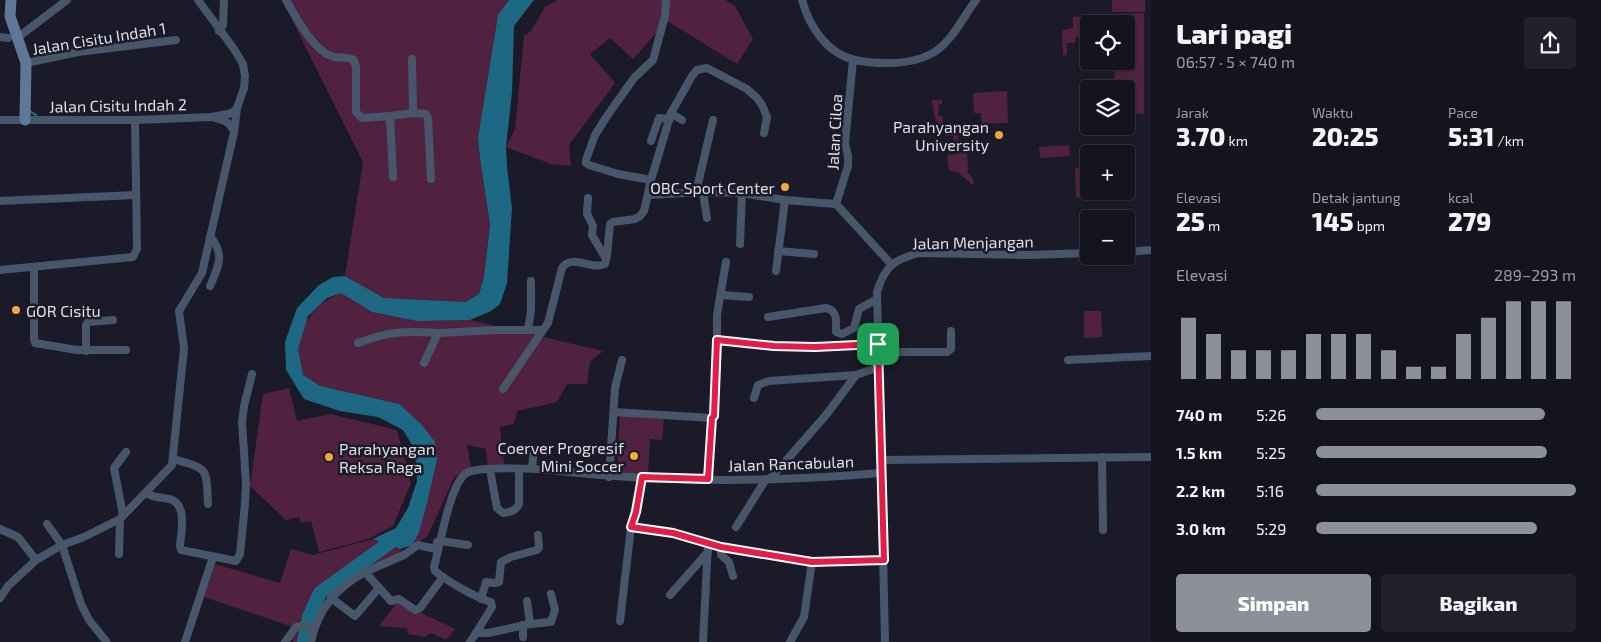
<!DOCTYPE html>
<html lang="id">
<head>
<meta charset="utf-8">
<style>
  body { margin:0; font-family:"Exo 2",sans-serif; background:#21212b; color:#f1f3f6; height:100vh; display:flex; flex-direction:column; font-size:19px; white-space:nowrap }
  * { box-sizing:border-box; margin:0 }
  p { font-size:16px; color:#9d9ea4 }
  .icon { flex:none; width:28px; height:28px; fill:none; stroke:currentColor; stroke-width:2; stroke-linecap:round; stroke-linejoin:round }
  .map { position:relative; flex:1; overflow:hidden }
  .details { display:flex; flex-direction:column; background:#14141e; width:450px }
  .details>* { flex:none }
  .tools { position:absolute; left:1080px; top:15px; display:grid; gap:10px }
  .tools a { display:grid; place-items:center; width:55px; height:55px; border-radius:5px; background:#14141e; box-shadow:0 1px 4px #0004,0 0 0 1px #33333c; font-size:25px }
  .pin { position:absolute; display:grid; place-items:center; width:42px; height:42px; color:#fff; margin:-21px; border-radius:10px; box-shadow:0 2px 8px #0006 }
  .round { display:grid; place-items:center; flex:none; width:52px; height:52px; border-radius:5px; background:#21212b }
  .headline { display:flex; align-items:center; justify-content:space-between; height:85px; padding:0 25px }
  h1 { font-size:28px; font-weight:800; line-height:38px }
  .stats { display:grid; grid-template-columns:repeat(3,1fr); gap:8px; height:85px; padding:5px 25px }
  .stats div { display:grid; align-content:center }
  .stats b { font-size:25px; font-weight:800 }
  .stats small { font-size:14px; font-weight:400 }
  .stats p { font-size:14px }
  .chart { height:140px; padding:10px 25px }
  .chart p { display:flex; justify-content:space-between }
  .chart svg { width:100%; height:90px; margin-top:5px; stroke:#8c9099; stroke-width:6 }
  .cta { display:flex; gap:10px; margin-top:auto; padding:10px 25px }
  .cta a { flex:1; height:58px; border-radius:5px; background:#8c9099; color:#fff; font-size:20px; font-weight:800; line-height:58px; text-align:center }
  .cta a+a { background:#21212b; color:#f1f3f6 }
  ul { padding:0 25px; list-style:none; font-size:16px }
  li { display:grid; grid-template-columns:80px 60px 1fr; align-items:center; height:38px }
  li i { height:12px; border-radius:6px; background:#8c9099 }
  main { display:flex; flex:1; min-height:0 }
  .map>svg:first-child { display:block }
</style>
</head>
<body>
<main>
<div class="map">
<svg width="1151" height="642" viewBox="0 0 1151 642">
  <rect width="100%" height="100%" fill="#1b1a28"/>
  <g fill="#50223f">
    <path d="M282 0H509L498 16 478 138 480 158 490 225 484 277 479 294 467 302 384 298 345 276 363 162Z"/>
    <path d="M557 0H725L735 6 753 39 737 64 667 21 633 59 610 38 590 54 615 83 569 145 571 166 551 164 506 147 515 129 524 36 531 31 545 7Z"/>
    <rect x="1112" y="0" width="33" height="12"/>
    <path d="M1144 13V114L1126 113V89H1115L1114 61H1126V24H1113V14Z"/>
    <path d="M1107 14V24H1089V42L1076 37 1075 43H1067V55L1063 56 1062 30 1073 28V17Z"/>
    <path d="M1007 91 1008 123 982 124 981 113H974L973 93Z"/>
    <path d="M932 100H942V104L938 105 939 116H942L945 130 957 129 960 150 967 151 968 173 973 178 974 184H971L958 172 949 171 947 155 956 154 953 136H946C937 124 933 116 932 100Z"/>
    <path d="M1069 145 1070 156 1040 158 1039 147Z"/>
    <path d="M1089 167V191H1102V197L1076 198 1075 168Z"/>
    <path d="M341 293 372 312 417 321 470 320 603 351 590 362 587 384H567L557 402 517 411 514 424 500 427 504 464 488 467 486 449 467 445 471 468 463 471 454 478 427 537 412 545 419 533 437 460 398 404 320 387 303 375C301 367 297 356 298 348 302 321 316 303 341 293Z"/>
    <path d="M1084 311H1101L1102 337 1084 338Z"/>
    <path d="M289 388 297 421 330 414 397 430 411 483 393 526 368 539 319 552 311 521 301 523 299 517 286 520 250 486 263 394Z"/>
    <path d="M620 414 664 417 662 440 650 439 648 474 617 472Z"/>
    <path d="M373 539 406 552C370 566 320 580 310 623 309 629 307 635 308 642H293L290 626 204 597 215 564 280 583 291 549 313 555Z"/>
    <path d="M399 600C413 611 438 620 455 629L446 640 431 633 425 637 408 634 407 628 379 626Z"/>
  </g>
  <path fill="#1d6984" d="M509 0H534L514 26 512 92 506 147 507 167 512 208 507 283 500 304 491 311 470 320 417 321 372 312 341 293 327 298 308 316 298 349 303 375 320 386 399 404 421 424 435 442 437 460 427 503 419 533 412 545 400 549 373 539 396 528 408 508 417 481 415 450 403 430 378 417 340 411 304 399 286 370 285 342 297 308 319 285 333 277 345 276 384 298 466 302 479 294 484 277 490 225 480 158 478 138 498 15Z"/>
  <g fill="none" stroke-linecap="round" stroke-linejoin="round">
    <path stroke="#1d6984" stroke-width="2.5" d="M29 111 36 115"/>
    <path stroke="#1d6984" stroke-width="14" d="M304 642 309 617 320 593 403 533"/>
    <g stroke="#48566a" stroke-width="8">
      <path d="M198 0 234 49 243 64 245 76 244 88 237 108 234 132"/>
      <path d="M286 0C296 17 312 49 331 56 338 59 346 56 354 60L356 67V112L362 118 390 116 393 177"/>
      <path d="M802 0C809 26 827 54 855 60 867 63 877 63 889 63 906 63 922 60 936 51 954 38 963 17 976 0"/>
      <path d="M219 31 223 25 224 0"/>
      <path d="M0 37 8 38"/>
      <path d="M17 38 67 0"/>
      <path d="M412 59 413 113 426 114 428 118 431 179"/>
      <path d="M26 63 78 52 176 40"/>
      <path d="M671 113 682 120"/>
      <path d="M390 116 413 113"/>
      <path d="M0 120H135L212 117 232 113 237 108"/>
      <path d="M651 141 659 118 670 119"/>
      <path d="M651 180 618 174 589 165 586 163V160L595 135 607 116 634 78 653 60 665 16 666 0"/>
      <path d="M696 192 713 120"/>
      <path d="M703 192 707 218"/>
      <path d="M649 195 703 192 742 193 785 200 836 204 891 264"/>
      <path d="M588 198 587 214 593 226 592 235 606 259"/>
      <path d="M0 201 136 195"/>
      <path d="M836 204 848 166V156L845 143 853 60"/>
      <path d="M210 236C225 254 219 266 210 286"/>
      <path d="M740 244 742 193"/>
      <path d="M778 251 814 254"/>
      <path d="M1126 252 1151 250"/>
      <path d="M34 267V339L35 343 77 350H126"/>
      <path d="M0 270 133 257 137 249 135 120"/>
      <path d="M776 271 785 200"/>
      <path d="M721 295 749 297"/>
      <path d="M768 317 826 308C838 311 836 321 836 332L842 334 854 328 859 309 877 299"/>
      <path d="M528 330 531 311V281"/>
      <path d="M717 340 774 346 815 347 878 344"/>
      <path d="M358 343C389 331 405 331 438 333"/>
      <path d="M86 351V325L88 322 113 320"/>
      <path d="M878 352H947L951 349V331"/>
      <path d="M1068 360 1151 356"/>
      <path d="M424 363 438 333 495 330H543L548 323 562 268C572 253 591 271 605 264L607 256 610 224 613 222 635 219 640 216 644 211 651 180 671 113 692 76 697 70 707 68 747 89 757 98 762 105 767 117 764 133"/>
      <path d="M503 389 543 330"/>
      <path d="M754 398 758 385 769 381 856 375 879 367"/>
      <path d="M614 412 712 418"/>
      <path d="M1102 457 1103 530"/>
      <path d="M173 459C209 469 206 467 208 504"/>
      <path d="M881 460 1151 457"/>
      <path d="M532 468 534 449H539"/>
      <path d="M490 470 497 508 503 513C510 512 516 511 519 504V469"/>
      <path d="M609 477 615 388 622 360"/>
      <path d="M708 479 712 418 714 416 717 340V315L726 262"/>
      <path d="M770 479 826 415 856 375"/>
      <path d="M146 493C154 498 160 497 169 499 188 503 181 532 180 546L181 550 236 561 240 554 245 504 246 484 242 422 244 406 252 374"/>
      <path d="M123 515 114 468 126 452"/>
      <path d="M47 524 62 545 81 604 89 620 106 641"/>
      <path d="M631 527 673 533 721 547 812 562 884 560"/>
      <path d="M736 527 766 479"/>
      <path d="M0 529 18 537 36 560"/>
      <path d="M441 541 468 545"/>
      <path d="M721 547V555L729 562 733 576"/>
      <path d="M119 554 120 519"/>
      <path d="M365 572 404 555 418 545 436 549 437 542"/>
      <path d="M551 594 555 610 551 622 530 624 488 633H476L492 607 491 602C476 598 447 581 435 571L434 567C440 546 449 488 465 474 477 465 543 469 559 471 666 483 775 482 881 473"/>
      <path d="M670 595 708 552"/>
      <path d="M0 598 8 586 36 560 62 545 84 537 120 519 172 465 184 348 179 311 202 273 234 132C230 121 222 120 212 117"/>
      <path d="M331 598 355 616 379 588"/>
      <path d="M481 599 486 582 495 583 499 582 501 562 511 557 537 550 539 548 538 535"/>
      <path d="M527 601 530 624"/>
      <path d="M620 621 631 527 642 477"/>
      <path d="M523 625V637"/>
      <path d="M185 642 213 557"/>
      <path d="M285 642 296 627 304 626 313 629"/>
      <path d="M311 642C318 609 336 588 365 572L391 601 399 599 415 610 420 608 443 577"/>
      <path d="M470 642 476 633"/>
      <path d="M703 642 708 543"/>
      <path d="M790 642 804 617 812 562"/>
      <path d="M885 642 877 292C885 266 893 260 919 253L1029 255 1089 253"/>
    </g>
    <path stroke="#607897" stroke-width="11" d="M11 0 10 16 26 63 25 120"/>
  </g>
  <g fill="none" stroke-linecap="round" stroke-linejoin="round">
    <defs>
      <path id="route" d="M717 340 774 346 815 347 878 344 884 560 812 562 721 547 673 533 631 527 636 512 642 477 708 479 712 418 714 416Z"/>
    </defs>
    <use href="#route" stroke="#fff" stroke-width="10"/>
    <use href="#route" stroke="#e11d48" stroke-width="6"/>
  </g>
  <g fill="#f1a63f" stroke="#1b1a28" stroke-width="2">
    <circle cx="999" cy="135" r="5"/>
    <circle cx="785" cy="187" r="5"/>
    <circle cx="16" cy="310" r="5"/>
    <circle cx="634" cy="456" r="5"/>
    <circle cx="329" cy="457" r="5"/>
  </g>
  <g text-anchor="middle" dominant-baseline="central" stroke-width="5" stroke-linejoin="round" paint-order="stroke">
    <g font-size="16" fill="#dfdfe8" stroke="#1b1a28">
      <text transform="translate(99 38) rotate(-9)">Jalan Cisitu Indah 1</text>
      <text transform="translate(118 105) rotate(-1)">Jalan Cisitu Indah 2</text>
      <text transform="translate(834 132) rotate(-87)">Jalan Ciloa</text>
      <text transform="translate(973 242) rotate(-1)">Jalan Menjangan</text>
      <text transform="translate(791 463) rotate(-2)">Jalan Rancabulan</text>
    </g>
    <g font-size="16" fill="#dfdfe8" stroke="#1b1a28" text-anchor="end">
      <text x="989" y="126">Parahyangan<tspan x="989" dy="18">University</tspan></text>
      <text x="775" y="187">OBC Sport Center</text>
      <text x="26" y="310" text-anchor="start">GOR Cisitu</text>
      <text x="624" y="447">Coerver Progresif<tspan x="624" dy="18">Mini Soccer</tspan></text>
      <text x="339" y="448" text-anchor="start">Parahyangan<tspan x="339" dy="18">Reksa Raga</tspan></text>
    </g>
  </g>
</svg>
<div class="tools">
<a><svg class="icon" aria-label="locate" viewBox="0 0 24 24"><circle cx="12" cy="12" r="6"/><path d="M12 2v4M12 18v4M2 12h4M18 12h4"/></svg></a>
<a><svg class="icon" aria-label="layers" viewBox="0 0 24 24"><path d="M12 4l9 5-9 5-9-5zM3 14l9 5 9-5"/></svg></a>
<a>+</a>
<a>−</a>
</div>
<div class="pin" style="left:878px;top:344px;background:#1e9e55"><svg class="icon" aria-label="arrive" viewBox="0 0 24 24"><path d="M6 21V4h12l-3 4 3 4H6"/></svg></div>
</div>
<section class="details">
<div class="headline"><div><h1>Lari pagi</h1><p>06:57 · 5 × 740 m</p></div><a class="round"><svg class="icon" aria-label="share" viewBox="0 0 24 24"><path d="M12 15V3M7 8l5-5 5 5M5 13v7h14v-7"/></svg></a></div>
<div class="stats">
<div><p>Jarak</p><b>3.70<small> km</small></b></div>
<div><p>Waktu</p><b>20:25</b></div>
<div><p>Pace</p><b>5:31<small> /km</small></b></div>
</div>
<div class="stats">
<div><p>Elevasi</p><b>25<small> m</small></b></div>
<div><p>Detak jantung</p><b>145<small> bpm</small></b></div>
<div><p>kcal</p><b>279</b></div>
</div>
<div class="chart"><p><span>Elevasi</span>289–293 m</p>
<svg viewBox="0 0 160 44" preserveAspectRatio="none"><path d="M5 44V14M15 44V22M25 44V30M35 44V30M45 44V30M55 44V22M65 44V22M75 44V22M85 44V30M95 44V38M105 44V38M115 44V22M125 44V14M135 44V6M145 44V6M155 44V6"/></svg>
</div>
<ul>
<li><b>740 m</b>5:26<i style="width:88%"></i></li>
<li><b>1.5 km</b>5:25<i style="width:89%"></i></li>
<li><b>2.2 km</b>5:16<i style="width:100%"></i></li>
<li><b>3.0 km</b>5:29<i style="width:85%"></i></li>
</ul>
<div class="cta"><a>Simpan</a><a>Bagikan</a></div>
</section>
</main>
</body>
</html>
